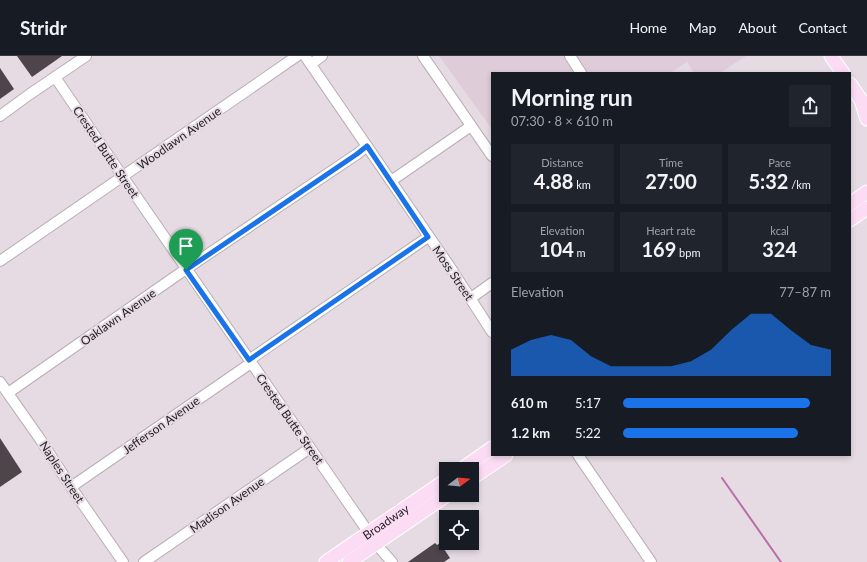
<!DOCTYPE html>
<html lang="en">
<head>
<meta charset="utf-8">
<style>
  body { margin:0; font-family:Lato,sans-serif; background:#20242c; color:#f1f3f6; height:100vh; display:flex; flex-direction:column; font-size:15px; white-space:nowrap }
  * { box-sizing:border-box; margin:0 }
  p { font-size:13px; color:#9ea1a6 }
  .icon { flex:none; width:22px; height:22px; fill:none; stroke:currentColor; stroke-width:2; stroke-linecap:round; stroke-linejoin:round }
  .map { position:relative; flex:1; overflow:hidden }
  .sheet { position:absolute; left:491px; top:16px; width:360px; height:384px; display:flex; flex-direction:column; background:#171b24; border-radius:0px; box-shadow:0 2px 6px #0003 }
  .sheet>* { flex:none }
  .needle { width:26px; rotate:74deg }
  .buttons { position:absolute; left:439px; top:406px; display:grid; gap:8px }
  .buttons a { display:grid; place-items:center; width:40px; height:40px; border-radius:0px; background:#171b24; box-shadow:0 2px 6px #0003; font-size:20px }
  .pin { position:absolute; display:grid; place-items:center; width:34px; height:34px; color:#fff; margin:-41px -17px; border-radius:50% 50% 50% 0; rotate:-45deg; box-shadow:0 0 4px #0007 }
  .pin .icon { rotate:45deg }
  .round { display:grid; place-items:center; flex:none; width:42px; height:42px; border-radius:0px; background:#20242c }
  .summary { display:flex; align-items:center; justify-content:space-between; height:68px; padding:0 20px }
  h1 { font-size:22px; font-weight:700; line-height:30px }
  .metrics { display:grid; grid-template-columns:repeat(3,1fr); gap:6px; height:68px; padding:4px 20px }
  .metrics div { display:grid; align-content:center; border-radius:0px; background:#20242c; text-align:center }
  .metrics b { font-size:20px; font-weight:700 }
  .metrics small { font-size:11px; font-weight:400 }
  .metrics p { font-size:11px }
  .chart { height:112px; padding:8px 20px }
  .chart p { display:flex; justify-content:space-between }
  .chart svg { width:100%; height:72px; margin-top:4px; fill:#1a73e8; opacity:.7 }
  ul { padding:0 20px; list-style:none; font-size:13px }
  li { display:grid; grid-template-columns:64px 48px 1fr; align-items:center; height:30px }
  li i { height:10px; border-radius:5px; background:#1a73e8 }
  header { display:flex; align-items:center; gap:24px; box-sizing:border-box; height:56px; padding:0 20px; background:#171b24; border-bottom:1px solid #363941 }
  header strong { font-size:19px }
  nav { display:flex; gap:22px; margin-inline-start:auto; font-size:14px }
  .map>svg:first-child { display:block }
</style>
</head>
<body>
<header>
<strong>Stridr</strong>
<nav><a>Home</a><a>Map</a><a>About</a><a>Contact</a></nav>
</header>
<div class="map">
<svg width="867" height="506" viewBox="0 0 867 506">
  <rect width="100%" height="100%" fill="#e6dbe3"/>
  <path fill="#deccd9" d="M439 0H746L720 17H694L687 6 670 17H492V73Z"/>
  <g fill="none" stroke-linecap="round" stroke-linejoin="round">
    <path stroke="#b96eaa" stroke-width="2" d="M722 422 781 506"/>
  </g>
  <g fill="#4e454b">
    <path d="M17 0H62L32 21Z"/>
    <path d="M0 12 14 33 0 43Z"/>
    <path d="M0 382 22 416 0 431Z"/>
    <path d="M435 487 437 489 440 487 450 502 444 506H408Z"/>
  </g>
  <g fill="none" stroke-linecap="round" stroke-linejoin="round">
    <defs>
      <g id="minor">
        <path d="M305 0 450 211 492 276"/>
        <path d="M423 0 492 100"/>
        <path d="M570 0 581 17"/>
        <path d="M311 8 322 0"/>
        <path d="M55 21 123 121 362 467 376 488 392 506"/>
        <path d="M0 60 30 38 86 0"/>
        <path d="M391 125 471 70"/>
        <path d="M0 205 297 0"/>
        <path d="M471 242 492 227"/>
        <path d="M249 304 428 181"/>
        <path d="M0 326 40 383 71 431 123 506"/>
        <path d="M8 337 186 213 357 98 367 90"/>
        <path d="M578 399 651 506"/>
        <path d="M71 431 251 307"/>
        <path d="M144 506 310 392"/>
      </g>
      <g id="major">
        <path d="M831 0 843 17"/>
        <path d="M850 28 861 44 867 49"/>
        <path d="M861 44 867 63"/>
        <path d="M850 148 867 136"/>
        <path d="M850 164 867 152"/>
        <path d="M462 413 492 392"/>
        <path d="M472 422 506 399"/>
        <path id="s1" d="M326 506 446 424"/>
        <path d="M349 506 447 439"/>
      </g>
    </defs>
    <use href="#minor" stroke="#b9afb6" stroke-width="12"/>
    <use href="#major" stroke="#fff" stroke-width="15"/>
    <use href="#minor" stroke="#fff" stroke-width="10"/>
    <use href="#major" stroke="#fcdcf4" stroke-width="13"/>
  </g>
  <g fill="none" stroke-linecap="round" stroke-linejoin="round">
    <defs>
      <path id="route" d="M367 90 428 181 249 304 186 214 357 98Z"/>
    </defs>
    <use href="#route" stroke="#fff" stroke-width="8"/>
    <use href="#route" stroke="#1a73e8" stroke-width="5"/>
  </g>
  <g text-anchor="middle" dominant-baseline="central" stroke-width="4" stroke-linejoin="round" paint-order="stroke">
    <g font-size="12" fill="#211d20" stroke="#e6dbe3">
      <text transform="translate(179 82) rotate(-35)">Woodlawn Avenue</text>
      <text transform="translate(106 96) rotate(56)">Crested Butte Street</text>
      <text transform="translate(453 217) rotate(56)">Moss Street</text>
      <text transform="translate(118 261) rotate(-35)">Oaklawn Avenue</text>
      <text transform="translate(290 363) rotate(55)">Crested Butte Street</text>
      <text transform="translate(161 369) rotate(-35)">Jefferson Avenue</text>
      <text transform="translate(62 416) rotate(57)">Naples Street</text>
      <text transform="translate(227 449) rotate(-35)">Madison Avenue</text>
      <text stroke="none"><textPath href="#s1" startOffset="72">Broadway</textPath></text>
    </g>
  </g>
</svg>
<div class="buttons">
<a><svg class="needle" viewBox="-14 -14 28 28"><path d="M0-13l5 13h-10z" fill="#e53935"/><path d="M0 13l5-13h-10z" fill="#9ea1a6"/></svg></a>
<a><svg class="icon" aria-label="locate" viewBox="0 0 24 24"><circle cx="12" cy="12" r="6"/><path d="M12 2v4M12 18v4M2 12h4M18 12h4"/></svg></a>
</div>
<div class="pin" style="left:186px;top:214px;background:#1e9e55"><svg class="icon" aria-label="arrive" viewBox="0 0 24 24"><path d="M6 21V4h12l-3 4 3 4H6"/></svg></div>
<section class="sheet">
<div class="summary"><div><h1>Morning run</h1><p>07:30 · 8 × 610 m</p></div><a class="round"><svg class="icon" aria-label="share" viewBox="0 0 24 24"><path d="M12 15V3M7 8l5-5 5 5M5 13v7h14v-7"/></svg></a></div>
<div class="metrics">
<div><p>Distance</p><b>4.88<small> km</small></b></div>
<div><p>Time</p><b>27:00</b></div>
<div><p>Pace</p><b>5:32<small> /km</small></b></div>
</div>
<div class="metrics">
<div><p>Elevation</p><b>104<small> m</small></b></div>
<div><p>Heart rate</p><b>169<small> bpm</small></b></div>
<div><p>kcal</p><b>324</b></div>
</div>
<div class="chart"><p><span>Elevation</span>77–87 m</p>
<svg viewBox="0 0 160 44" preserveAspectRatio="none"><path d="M0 44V28L10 22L20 19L30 22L40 32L50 38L60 38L70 38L80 38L90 35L100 28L110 16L120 6L130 6L140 16L150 25L160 28V44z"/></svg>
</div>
<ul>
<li><b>610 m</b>5:17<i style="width:90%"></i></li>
<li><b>1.2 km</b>5:22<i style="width:84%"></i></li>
</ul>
</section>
</div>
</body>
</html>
